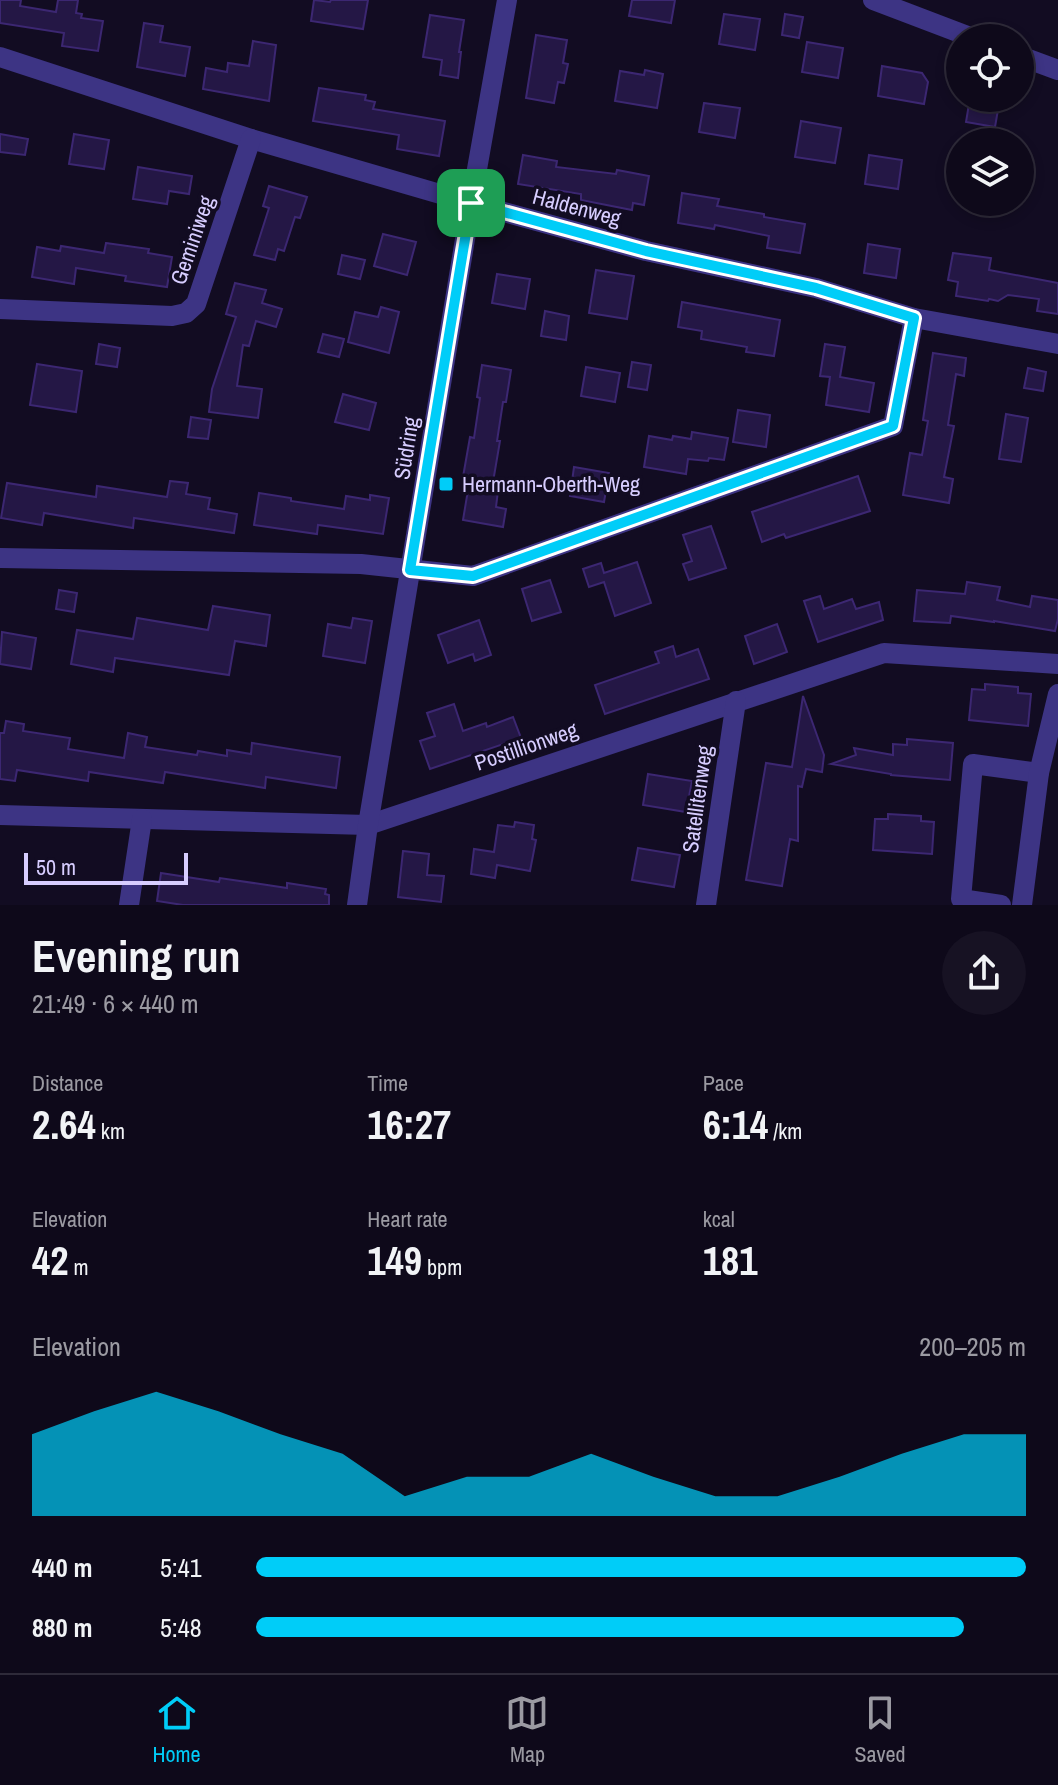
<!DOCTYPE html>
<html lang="en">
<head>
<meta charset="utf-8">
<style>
  body { margin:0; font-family:"Archivo Narrow",sans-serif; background:#171223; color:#f1f3f6; height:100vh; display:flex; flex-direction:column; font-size:30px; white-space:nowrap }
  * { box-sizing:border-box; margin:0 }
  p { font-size:26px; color:#9b9aa2 }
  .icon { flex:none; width:44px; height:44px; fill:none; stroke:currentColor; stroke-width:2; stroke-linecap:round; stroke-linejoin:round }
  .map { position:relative; height:905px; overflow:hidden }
  .drawer { display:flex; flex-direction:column; background:#0e091a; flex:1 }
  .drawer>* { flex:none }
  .fabs { position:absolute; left:946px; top:24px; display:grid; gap:16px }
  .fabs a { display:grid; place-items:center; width:88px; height:88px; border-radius:50%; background:#0e091a; box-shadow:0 4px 12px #0003,0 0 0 2px #2e2a39; font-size:40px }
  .scale { position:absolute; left:24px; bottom:20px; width:164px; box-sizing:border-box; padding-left:8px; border:4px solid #d7cdff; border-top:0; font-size:22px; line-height:28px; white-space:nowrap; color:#d7cdff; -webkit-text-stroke:6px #120c22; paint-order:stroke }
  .pin { position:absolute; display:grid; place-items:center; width:68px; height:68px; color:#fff; margin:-34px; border-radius:16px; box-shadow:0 4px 12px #0006 }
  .round { display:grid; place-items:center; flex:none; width:84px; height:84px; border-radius:42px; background:#171223 }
  .head { display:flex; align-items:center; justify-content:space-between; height:136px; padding:0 32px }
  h1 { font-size:44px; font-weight:700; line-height:60px }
  .stats { display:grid; grid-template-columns:repeat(3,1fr); gap:12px; height:136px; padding:8px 32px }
  .stats div { display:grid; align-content:center }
  .stats b { font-size:40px; font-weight:700 }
  .stats small { font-size:22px; font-weight:400 }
  .stats p { font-size:22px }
  .chart { height:224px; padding:16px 32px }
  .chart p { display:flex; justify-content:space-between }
  .chart svg { width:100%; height:144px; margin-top:8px; fill:#00cdf8; opacity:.7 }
  ul { padding:0 32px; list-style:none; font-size:26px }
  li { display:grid; grid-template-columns:128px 96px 1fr; align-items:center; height:60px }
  li i { height:20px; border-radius:10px; background:#00cdf8 }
  .tab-bar { display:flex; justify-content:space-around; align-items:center; height:112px; border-top:2px solid #2e2a39; background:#0e091a; font-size:22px; color:#9b9aa2 }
  .tab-bar a { display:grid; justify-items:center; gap:4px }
  .tab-bar .selected { color:#00cdf8 }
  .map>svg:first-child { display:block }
</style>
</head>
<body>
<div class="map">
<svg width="1058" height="905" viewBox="0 0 1058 905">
  <rect width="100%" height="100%" fill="#120c22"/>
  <g fill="#241745" stroke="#3c2772" stroke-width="2">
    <path d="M0 0H21L20 6 56 12 58 0H78L76 13 82 14 81 18 103 21 98 51 62 46 64 33 0 23Z"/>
    <path d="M314 0 330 2 331 0H368L363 29 311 21Z"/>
    <path d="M632 0H675L671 23 629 16Z"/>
    <path d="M724 14 760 19 755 50 719 44Z"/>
    <path d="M785 14 803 17 799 38 782 35Z"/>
    <path d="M430 15 464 20 459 52H461L458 78 440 75 442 60 423 57Z"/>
    <path d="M144 23 163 26 160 42 190 47 185 76 137 67Z"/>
    <path d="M536 35 567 40 563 63 568 64 564 83 558 82 554 103 526 98Z"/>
    <path d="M253 41 276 45 269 101 203 89 206 68 227 72 228 63 249 66Z"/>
    <path d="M807 42 843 48 838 78 802 72Z"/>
    <path d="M882 66 922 73 928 82 924 104 878 96Z"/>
    <path d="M645 70 663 74 657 108 615 101 620 71 644 75Z"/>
    <path d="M319 88 366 95 365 100 375 102 373 109 445 121 439 156 397 149 399 135 313 121Z"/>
    <path d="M970 98H1000L995 127 966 122Z"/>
    <path d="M704 103 740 108 735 138 699 132Z"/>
    <path d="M801 121 841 128 835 163 795 157Z"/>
    <path d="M0 134 28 139 25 155 0 152Z"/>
    <path d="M74 134 109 140 104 169 69 164Z"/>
    <path d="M523 155 557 161 556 167 616 174 617 170 649 176 644 205 633 203 632 210 581 200V194L518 184Z"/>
    <path d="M869 155 902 160 898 189 865 184Z"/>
    <path d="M138 167 192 176 189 194 169 191 167 204 133 199Z"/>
    <path d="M269 186 307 197 300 218 295 217 284 251 278 249 275 260 254 255 269 208 263 206Z"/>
    <path d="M682 193 719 199 717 206 764 214V217L805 224 800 253 767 248 769 236 715 225 714 229 678 223Z"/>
    <path d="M383 234 416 242 407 275 374 266Z"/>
    <path d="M106 243 149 249 148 253 172 257 167 287 125 281 126 276 76 268 74 284 32 277 37 247 60 251 61 246 104 253Z"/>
    <path d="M868 244 900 249 896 278 864 273Z"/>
    <path d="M953 253 991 258 989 270 1058 283V314L1037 311 1039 299 1008 295 998 301 989 299 988 301 956 296 958 282 948 280Z"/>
    <path d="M342 255 365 260 360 279 338 274Z"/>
    <path d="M596 270 634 276 627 319 589 313Z"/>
    <path d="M497 274 530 279 525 309 492 303Z"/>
    <path d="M235 283 266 290 262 303 282 309 276 327 256 321 249 346 243 345 237 386 262 389 258 418 209 412 212 389 236 317 226 314Z"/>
    <path d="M682 302 780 320 774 356 746 352 747 347 701 339 702 331 678 327Z"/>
    <path d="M381 307 399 312 389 353 348 342 355 312 378 317Z"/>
    <path d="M545 311 569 316 566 340 541 336Z"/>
    <path d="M323 334 344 339 339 357 318 352Z"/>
    <path d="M99 344 120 348 117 367 96 364Z"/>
    <path d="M825 344 845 347 840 377 874 383 869 412 826 405 830 377 820 376Z"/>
    <path d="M933 353 966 358 964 376 956 374 948 425 954 426 944 477 953 479 949 503 903 495 910 453 922 455 928 421 923 420Z"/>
    <path d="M632 362 651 365 647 390 628 387Z"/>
    <path d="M37 364 82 371 76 412 30 405Z"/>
    <path d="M482 365 511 370 506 402H503L497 441H500L493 482 499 483 496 507 506 509 503 527 463 520 470 478 463 477 470 437 474 438 480 398 477 397Z"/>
    <path d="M586 367 620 373 615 402 581 396Z"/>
    <path d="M1028 368 1046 372 1043 391 1024 388Z"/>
    <path d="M343 394 376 403 369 430 335 422Z"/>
    <path d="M738 410 770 415 766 447 733 442Z"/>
    <path d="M1006 414 1028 418 1021 462 999 459Z"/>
    <path d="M191 417 211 420 208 439 188 437Z"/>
    <path d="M692 432 728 438 724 460 709 458 708 461 688 459 686 474 644 467 649 436 672 440 673 436 691 439Z"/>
    <path d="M574 467 609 473 604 502 570 496Z"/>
    <path d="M858 476 870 511 786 538 784 534 762 542 752 512Z"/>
    <path d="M170 481 188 483 186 494 210 498 208 509 237 514 234 533 134 518 133 528 44 513 42 525 1 518 7 483 96 497 97 486 167 497Z"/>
    <path d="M259 493 291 498V501L344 509 346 496 370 500V495L389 498 383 534 318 525 317 534 254 525Z"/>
    <path d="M711 526 726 568 689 580 683 564 692 561 683 535Z"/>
    <path d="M637 562 651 603 615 616 604 582 589 587 583 569 601 563 604 573Z"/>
    <path d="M550 580 561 612 532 621 522 589Z"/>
    <path d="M967 582 1000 587 997 600 1030 607 1032 596 1058 600V619L1055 631 994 621V622L951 616 950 623 914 621 917 590 965 594Z"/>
    <path d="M59 590 77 593 74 612 56 609Z"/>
    <path d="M820 596 824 609 852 599 856 609 879 602 883 620 818 642 804 601Z"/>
    <path d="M213 606 270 615 266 646 235 641 229 675 115 658 113 672 71 664 77 630 133 639 137 618 208 630Z"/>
    <path d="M353 618 372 621 365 663 323 656 328 624 351 628Z"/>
    <path d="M479 620 491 655 475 661 473 654 448 663 438 635Z"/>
    <path d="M777 624 787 652 754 664 745 636Z"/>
    <path d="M2 632 36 638 31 669 0 664Z"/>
    <path d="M673 646 676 657 698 649 709 679 605 714 595 685 659 663 655 652Z"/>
    <path d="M985 684 1018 687V693L1031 694 1028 726 969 720 972 689 985 690Z"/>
    <path d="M803 696 824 755 822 772 806 769 802 787 798 786V841L790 839 782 886 746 880 766 763 792 767Z"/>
    <path d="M454 704 463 731 486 723 487 727 513 717 521 738 430 769 420 741 435 736 427 713Z"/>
    <path d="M6 721 24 724 23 731 70 738 68 749 124 758 128 733 147 737 145 747 197 755 198 751 227 756V750L251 754 252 743 340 757 336 788 266 777 265 788 165 772 163 783 89 772 88 781 17 770 15 781 0 779V733H4Z"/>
    <path d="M907 739 953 743 950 780 891 775V774L831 764 856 755 854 748 893 755V744L907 745Z"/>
    <path d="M648 774 692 781 686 812 643 805Z"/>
    <path d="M888 814 921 816V821L934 822 932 854 873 850 875 819H888Z"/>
    <path d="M515 822 534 825 532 839 536 840 530 871 497 865 495 878 471 874 474 849 494 852 498 825 514 827Z"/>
    <path d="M638 848 680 855 674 887 632 880Z"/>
    <path d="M403 851 429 854 427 875 444 876 441 902 398 897Z"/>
    <path d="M161 873 219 882 220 878 287 888V883L326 889 325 894 329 895V905H183L157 901Z"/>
  </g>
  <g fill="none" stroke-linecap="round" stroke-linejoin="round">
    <g stroke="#3d3484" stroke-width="20">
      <path d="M873 0 973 38"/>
      <path d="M1020 56 1058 70"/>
      <path d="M0 57 251 139 471 203 646 251 816 288 914 318 1058 344"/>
      <path d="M0 309 172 316 186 313 196 304 251 139"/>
      <path d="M0 558 361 564 473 576 893 426 914 318"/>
      <path d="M0 815 368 825 884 653 1058 664"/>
      <path d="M129 905 142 819"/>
      <path d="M357 905 368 825 471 203 507 0"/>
      <path d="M706 905 736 701"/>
      <path d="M1001 905 961 899 973 764 1039 773"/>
      <path d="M1022 905 1039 773 1058 694"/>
    </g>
  </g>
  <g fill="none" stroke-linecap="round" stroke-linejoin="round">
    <defs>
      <path id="route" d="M471 203 646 251 816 288 914 318 893 426 473 576 410 570Z"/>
    </defs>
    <use href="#route" stroke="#fff" stroke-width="16"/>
    <use href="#route" stroke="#00cdf8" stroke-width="10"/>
  </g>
  <rect fill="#00cdf8" stroke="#120c22" stroke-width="3" x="438" y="476" width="16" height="16" rx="4"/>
  <g text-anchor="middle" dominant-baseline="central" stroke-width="7" stroke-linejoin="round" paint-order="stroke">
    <g font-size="22" fill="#d7cdff" stroke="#120c22">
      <text transform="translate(577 207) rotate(15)">Haldenweg</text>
      <text transform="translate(192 240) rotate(-71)">Geminiweg</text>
      <text transform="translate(406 448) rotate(-81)">Südring</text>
      <text transform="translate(526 746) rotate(-19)">Postillionweg</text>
      <text transform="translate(697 799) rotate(-82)">Satellitenweg</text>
    </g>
    <g font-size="22" fill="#d7cdff" stroke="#120c22" text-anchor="start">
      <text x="462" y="484">Hermann-Oberth-Weg</text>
    </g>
  </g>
</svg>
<div class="fabs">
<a><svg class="icon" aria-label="locate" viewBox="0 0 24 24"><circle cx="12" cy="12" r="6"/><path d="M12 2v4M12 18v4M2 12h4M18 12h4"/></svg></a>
<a><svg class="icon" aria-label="layers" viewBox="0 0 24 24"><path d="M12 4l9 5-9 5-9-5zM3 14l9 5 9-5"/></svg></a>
</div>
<div class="scale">50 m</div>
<div class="pin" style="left:471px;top:203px;background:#1e9e55"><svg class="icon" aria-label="arrive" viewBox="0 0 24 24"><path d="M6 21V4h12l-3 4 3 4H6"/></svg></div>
</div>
<section class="drawer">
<div class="head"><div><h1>Evening run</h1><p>21:49 · 6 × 440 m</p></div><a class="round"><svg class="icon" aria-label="share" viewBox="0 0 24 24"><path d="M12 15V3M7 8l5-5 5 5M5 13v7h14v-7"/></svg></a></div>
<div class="stats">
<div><p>Distance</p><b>2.64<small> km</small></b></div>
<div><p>Time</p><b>16:27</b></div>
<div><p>Pace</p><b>6:14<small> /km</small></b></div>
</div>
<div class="stats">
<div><p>Elevation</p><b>42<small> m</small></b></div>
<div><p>Heart rate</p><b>149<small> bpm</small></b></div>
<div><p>kcal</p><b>181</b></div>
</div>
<div class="chart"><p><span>Elevation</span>200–205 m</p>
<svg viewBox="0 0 160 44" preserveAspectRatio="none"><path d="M0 44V19L10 12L20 6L30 12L40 19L50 25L60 38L70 32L80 32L90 25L100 32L110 38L120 38L130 32L140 25L150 19L160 19V44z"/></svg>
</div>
<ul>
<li><b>440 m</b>5:41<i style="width:100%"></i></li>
<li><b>880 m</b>5:48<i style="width:92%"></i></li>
</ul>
</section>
<nav class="tab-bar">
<a class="selected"><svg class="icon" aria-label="home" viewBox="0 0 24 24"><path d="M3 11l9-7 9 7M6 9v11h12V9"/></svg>Home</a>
<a><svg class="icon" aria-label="map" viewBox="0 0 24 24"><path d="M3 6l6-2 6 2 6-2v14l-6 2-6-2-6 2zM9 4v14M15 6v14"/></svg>Map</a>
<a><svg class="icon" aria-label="saved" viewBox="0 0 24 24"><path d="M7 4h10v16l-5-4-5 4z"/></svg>Saved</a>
</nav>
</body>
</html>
